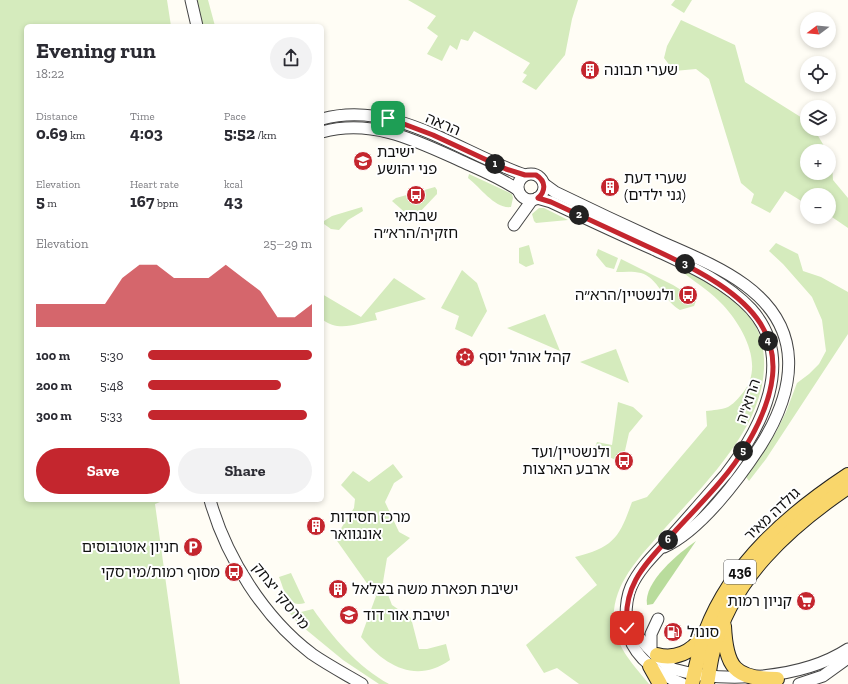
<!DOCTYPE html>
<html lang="en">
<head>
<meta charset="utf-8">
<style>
  body { margin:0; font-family:"Zilla Slab","Noto Sans Hebrew",serif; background:#f2f2f3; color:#2b2b33; height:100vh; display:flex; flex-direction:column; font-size:15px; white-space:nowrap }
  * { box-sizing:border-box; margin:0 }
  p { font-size:13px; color:#7c7c81 }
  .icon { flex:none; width:22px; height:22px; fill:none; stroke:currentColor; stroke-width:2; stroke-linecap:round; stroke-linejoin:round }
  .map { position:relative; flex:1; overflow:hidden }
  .panel { position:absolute; left:24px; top:24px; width:300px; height:478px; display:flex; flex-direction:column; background:#fff; border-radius:6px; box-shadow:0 2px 6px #0003 }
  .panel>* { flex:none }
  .needle { width:26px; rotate:254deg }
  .tools { position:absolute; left:800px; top:12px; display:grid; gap:8px }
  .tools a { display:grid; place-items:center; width:36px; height:36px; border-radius:50%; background:#fff; box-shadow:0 2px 6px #0003; font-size:20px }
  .pin { position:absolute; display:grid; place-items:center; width:34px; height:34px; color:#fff; margin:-17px; border-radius:8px; box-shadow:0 2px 6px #0006 }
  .km { position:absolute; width:20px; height:20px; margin:-10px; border-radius:50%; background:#222; color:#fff; font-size:11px; line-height:20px; text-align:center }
  .round { display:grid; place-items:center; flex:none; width:42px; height:42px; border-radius:21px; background:#f2f2f3 }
  .summary { display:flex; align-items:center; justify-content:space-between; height:68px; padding:0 12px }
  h1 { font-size:22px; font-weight:700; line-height:30px }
  .metrics { display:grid; grid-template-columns:repeat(3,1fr); gap:6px; height:68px; padding:4px 12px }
  .metrics div { display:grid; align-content:center }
  .metrics b { font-size:17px; font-weight:700 }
  .metrics small { font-size:11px; font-weight:400 }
  .metrics p { font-size:11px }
  .chart { height:112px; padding:8px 12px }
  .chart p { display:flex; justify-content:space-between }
  .chart svg { width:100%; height:72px; margin-top:4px; fill:#c4262e; opacity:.7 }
  .action { display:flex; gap:8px; margin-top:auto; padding:8px 12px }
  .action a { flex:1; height:46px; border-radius:24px; background:#c4262e; color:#fff; font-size:16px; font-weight:700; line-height:46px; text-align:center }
  .action a+a { background:#f2f2f3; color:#2b2b33 }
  ul { padding:0 12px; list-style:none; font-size:13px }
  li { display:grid; grid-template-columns:64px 48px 1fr; align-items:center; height:30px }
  li i { height:10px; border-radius:5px; background:#c4262e }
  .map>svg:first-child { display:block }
</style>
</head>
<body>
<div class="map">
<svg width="848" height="684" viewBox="0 0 848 684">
  <rect width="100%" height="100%" fill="#fffdf5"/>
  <g fill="#d5ebbd">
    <path d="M0 0H167L171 26H26V500H165L155 504 180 684H0Z"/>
    <path d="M197 0H208L215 26H203Z"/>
    <path d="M408 0H578L572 19 565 55 536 90 522 82 527 75 523 73 530 63 474 31 468 41 461 39 457 50 450 45 442 61 427 54 438 36 427 28 436 16Z"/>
    <path d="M675 0H692L684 13 671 5Z"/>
    <path d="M681 20 735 45 745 82 807 121V129H814L827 151H807V173H829V156L832 163 833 180 848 198V228L829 215V195H807V216L801 211 803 202 785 191 770 213 751 203 754 194 741 183 709 79 696 69 674 71 664 58 667 46Z"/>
    <path d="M469 174 512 194 513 198 511 207C495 209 481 188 468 178Z"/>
    <path d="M435 187 437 190V194L416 216H409L392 201 396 198Z"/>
    <path d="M362 207 363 211 348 220 339 230 331 229 324 224V221L332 216Z"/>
    <path d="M539 208H544L568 220 536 223 534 221 532 214Z"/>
    <path d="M776 243 798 254 803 271 821 277 848 292V334L766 459 749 481 746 477 776 432 786 412 797 383 809 374 819 364 826 351 822 320 812 297 783 264 769 251Z"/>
    <path d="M529 245 534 264 526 267 519 263V248Z"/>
    <path d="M598 249 618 258 614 269 606 267 596 255Z"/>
    <path d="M621 259 673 285 694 298 696 301 694 306 680 310C665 302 657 277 641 273 633 271 624 272 616 272Z"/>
    <path d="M687 269C709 284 735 297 751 319 761 332 765 352 764 368 762 432 698 490 658 536 637 560 611 587 614 622 616 648 634 665 649 684H579L557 668 544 673 526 645 597 585 575 557C614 547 619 538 632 502L647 497 707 426 706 411C713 410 721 410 728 407 732 405 738 399 741 395 766 368 744 328 723 305 712 293 698 284 685 274Z"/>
    <path d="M462 270 477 283 487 311 472 337 455 329 459 316 441 308Z"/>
    <path d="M394 278 426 299 375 313 377 320C357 323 339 333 322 319V294L361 317Z"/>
    <path d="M545 314 560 351 507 328Z"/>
    <path d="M616 349 629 383 580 362Z"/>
    <path d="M618 402 633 407 643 416 629 433 624 455 618 461 594 450 597 442 612 445Z"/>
    <path d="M393 464 403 477 394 483 385 502 399 532 410 538 387 558 383 582 392 605 411 618 419 649H427L446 644 450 660C416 684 385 666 361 637L376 596 335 538 354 508 355 499 341 485 353 471 369 482Z"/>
    <path d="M291 573 305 603C286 608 285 591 279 577Z"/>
    <path d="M313 609C333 638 358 667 389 684H379L343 660 298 623 288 611 301 612Z"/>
  </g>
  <path fill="#b9dc9c" d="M696 541 653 604 647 605C643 582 679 553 696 541Z"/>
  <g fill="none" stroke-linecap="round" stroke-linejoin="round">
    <defs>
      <g id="tertiary">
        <path d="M191 0 197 26"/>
        <path d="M322 119C394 99 460 153 525 175"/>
        <path d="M322 132C372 118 417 141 461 161 481 170 501 178 518 190"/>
        <circle cx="531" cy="187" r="13"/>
        <path d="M544 184 555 192C590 209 624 225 659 241 688 254 719 266 745 285 805 329 796 389 761 445 739 479 700 531 664 547"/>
        <path d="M537 198 551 202C585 218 619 234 653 249 687 265 725 281 751 309 797 360 761 429 726 474 706 497 687 519 667 541 654 555 639 569 631 587 627 596 626 606 626 617 626 653 653 672 683 684"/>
        <path d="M514 225 532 200"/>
        <path d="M210 500C226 557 264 618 312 654 328 665 345 674 362 684"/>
        <path d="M626 621C639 638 655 658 673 669 725 684 802 679 848 649"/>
        <path d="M651 649V634L658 619"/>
        <path d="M799 684 823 676 848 658"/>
      </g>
      <g id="primary">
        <path d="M724 626C726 667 734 679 777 679"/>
        <path d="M657 655C675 660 692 652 702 637"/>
        <path d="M650 666 660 684"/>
        <path d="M692 684C696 666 700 648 706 631 732 563 789 514 848 475"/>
        <path d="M707 684C709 673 710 662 713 651 731 579 789 527 848 487"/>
      </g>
    </defs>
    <use href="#tertiary" stroke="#444" stroke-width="13"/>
    <use href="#primary" stroke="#222" stroke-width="16"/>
    <use href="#tertiary" stroke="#fff" stroke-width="11"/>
    <use href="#primary" stroke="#f9d66b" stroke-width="14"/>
  </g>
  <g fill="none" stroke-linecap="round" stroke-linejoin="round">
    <defs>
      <path id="route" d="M388 118 433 135 506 169 525 175H536C546 181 546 191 538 198L551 202C586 218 620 234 655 250 750 294 811 337 746 446 728 477 701 503 677 529 649 561 622 582 627 628"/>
    </defs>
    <use href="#route" stroke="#fff" stroke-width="8"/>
    <use href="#route" stroke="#c4262e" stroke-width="5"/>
  </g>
  <defs>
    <symbol id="building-disc" viewBox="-11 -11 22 22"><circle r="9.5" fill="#c4262e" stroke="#fff"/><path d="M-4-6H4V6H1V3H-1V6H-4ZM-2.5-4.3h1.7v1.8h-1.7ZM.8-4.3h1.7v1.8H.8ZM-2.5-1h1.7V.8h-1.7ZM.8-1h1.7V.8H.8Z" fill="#fff"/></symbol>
    <symbol id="school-disc" viewBox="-11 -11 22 22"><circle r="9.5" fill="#c4262e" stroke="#fff"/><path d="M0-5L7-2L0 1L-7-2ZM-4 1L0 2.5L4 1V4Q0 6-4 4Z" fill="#fff"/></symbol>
    <symbol id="bus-disc" viewBox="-11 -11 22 22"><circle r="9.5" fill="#c4262e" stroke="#fff"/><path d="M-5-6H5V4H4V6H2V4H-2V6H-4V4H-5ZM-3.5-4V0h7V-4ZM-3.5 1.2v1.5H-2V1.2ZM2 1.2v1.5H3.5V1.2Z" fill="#fff"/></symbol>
    <symbol id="synagogue-disc" viewBox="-11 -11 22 22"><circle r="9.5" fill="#c4262e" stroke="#fff"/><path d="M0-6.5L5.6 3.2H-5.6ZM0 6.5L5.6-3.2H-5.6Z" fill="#fff"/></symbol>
    <symbol id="parking-disc" viewBox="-11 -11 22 22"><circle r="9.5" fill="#c4262e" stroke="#fff"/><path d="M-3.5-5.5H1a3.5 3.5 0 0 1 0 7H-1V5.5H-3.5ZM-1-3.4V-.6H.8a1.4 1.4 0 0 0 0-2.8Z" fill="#fff"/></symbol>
    <symbol id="supermarket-disc" viewBox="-11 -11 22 22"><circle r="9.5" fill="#c4262e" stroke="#fff"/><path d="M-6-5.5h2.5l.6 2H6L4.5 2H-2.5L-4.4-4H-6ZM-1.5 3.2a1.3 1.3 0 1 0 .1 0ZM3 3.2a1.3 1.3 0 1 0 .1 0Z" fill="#fff"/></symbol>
    <symbol id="university-disc" viewBox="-11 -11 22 22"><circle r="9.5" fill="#c4262e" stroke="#fff"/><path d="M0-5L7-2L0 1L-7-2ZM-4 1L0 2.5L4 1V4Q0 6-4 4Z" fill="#fff"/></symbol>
    <symbol id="fuel-disc" viewBox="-11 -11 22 22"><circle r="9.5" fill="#c4262e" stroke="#fff"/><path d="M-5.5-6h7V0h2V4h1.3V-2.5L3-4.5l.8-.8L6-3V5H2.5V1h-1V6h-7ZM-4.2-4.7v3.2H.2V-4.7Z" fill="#fff"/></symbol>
  </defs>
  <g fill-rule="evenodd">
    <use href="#building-disc" x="579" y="59" width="22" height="22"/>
    <use href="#school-disc" x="352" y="150" width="22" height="22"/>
    <use href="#building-disc" x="599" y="176" width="22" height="22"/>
    <use href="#bus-disc" x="405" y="184" width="22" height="22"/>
    <use href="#bus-disc" x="677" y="284" width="22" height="22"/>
    <use href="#synagogue-disc" x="454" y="346" width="22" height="22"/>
    <use href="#bus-disc" x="613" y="450" width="22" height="22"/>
    <use href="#building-disc" x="305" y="515" width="22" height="22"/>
    <use href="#parking-disc" x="182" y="536" width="22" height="22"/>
    <use href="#bus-disc" x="223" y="561" width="22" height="22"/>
    <use href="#building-disc" x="327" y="578" width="22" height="22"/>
    <use href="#supermarket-disc" x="795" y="590" width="22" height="22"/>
    <use href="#university-disc" x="338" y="604" width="22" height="22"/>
    <use href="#fuel-disc" x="662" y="621" width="22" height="22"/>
  </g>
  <g text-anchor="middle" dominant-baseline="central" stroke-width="4" stroke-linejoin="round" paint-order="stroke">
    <rect fill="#fff" stroke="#585858" stroke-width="1" x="724" y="560" width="32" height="24" rx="3"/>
    <g font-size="14" font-weight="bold" fill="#111">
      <text x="740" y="572">436</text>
    </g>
    <g font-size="15" fill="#111" stroke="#fff" text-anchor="start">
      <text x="604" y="70">שערי תבונה</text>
      <text x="377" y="152">ישיבת<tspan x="377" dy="17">פני יהושע</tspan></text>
      <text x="624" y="178">שערי דעת<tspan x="624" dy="17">(גני ילדים)</tspan></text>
      <text x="416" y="216" text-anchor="middle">שבתאי<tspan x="416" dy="17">חזקיה/הרא״ה</tspan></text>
      <text x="674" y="295" text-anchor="end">ולנשטיין/הרא״ה</text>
      <text x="479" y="357">קהל אוהל יוסף</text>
      <text x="610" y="452" text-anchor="end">ולנשטיין/ועד<tspan x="610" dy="17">ארבע הארצות</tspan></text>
      <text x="330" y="517">מרכז חסידות<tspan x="330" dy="17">אונגוואר</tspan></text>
      <text x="179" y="547" text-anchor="end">חניון אוטובוסים</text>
      <text x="220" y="572" text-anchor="end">מסוף רמות/מירסקי</text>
      <text x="352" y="589">ישיבת תפארת משה בצלאל</text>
      <text x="792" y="601" text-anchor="end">קניון רמות</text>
      <text x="363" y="615">ישיבת אור דוד</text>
      <text x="687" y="632">סונול</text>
    </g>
    <g font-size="15" fill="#111" stroke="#fff">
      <text transform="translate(443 124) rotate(23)">הראה</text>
      <text transform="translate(748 401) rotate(-71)">הרוא"ה</text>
      <text transform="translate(772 514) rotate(-43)">גולדה מאיר</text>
      <text transform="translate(281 596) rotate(51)">מירסקי יצחק</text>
    </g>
  </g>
</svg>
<div class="tools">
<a><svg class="needle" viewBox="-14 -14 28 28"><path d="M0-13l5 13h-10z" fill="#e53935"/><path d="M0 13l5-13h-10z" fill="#7c7c81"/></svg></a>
<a><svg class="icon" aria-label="locate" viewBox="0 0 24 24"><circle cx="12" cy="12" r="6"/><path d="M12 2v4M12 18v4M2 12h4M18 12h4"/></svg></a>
<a><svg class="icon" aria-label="layers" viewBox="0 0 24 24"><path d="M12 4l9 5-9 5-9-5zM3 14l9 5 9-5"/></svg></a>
<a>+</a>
<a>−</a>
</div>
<div class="pin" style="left:388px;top:118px;background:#1e9e55"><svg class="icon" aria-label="arrive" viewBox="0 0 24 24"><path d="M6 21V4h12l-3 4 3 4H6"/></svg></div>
<div class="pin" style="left:627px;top:628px;background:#d93025"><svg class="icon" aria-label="check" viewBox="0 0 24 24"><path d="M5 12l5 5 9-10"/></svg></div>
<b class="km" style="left:495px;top:164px">1</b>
<b class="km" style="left:579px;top:215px">2</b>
<b class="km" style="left:685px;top:264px">3</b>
<b class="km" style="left:768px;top:341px">4</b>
<b class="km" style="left:743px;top:451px">5</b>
<b class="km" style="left:668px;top:540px">6</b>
<section class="panel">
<div class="summary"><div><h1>Evening run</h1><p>18:22</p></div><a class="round"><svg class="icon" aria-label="share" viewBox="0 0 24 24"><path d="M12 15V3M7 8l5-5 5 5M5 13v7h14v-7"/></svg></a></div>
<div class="metrics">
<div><p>Distance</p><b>0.69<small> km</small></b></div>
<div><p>Time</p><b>4:03</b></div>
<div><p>Pace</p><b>5:52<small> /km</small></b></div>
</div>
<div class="metrics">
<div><p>Elevation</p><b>5<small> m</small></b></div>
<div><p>Heart rate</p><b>167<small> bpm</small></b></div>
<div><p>kcal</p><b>43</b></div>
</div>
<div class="chart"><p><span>Elevation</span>25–29 m</p>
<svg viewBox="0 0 160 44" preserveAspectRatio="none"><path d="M0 44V30L10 30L20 30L30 30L40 30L50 14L60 6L70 6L80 14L90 14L100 14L110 6L120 14L130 22L140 38L150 38L160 30V44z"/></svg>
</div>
<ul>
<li><b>100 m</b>5:30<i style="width:100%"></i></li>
<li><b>200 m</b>5:48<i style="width:81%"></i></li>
<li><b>300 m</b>5:33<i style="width:97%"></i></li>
</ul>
<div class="action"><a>Save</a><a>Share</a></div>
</section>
</div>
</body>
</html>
